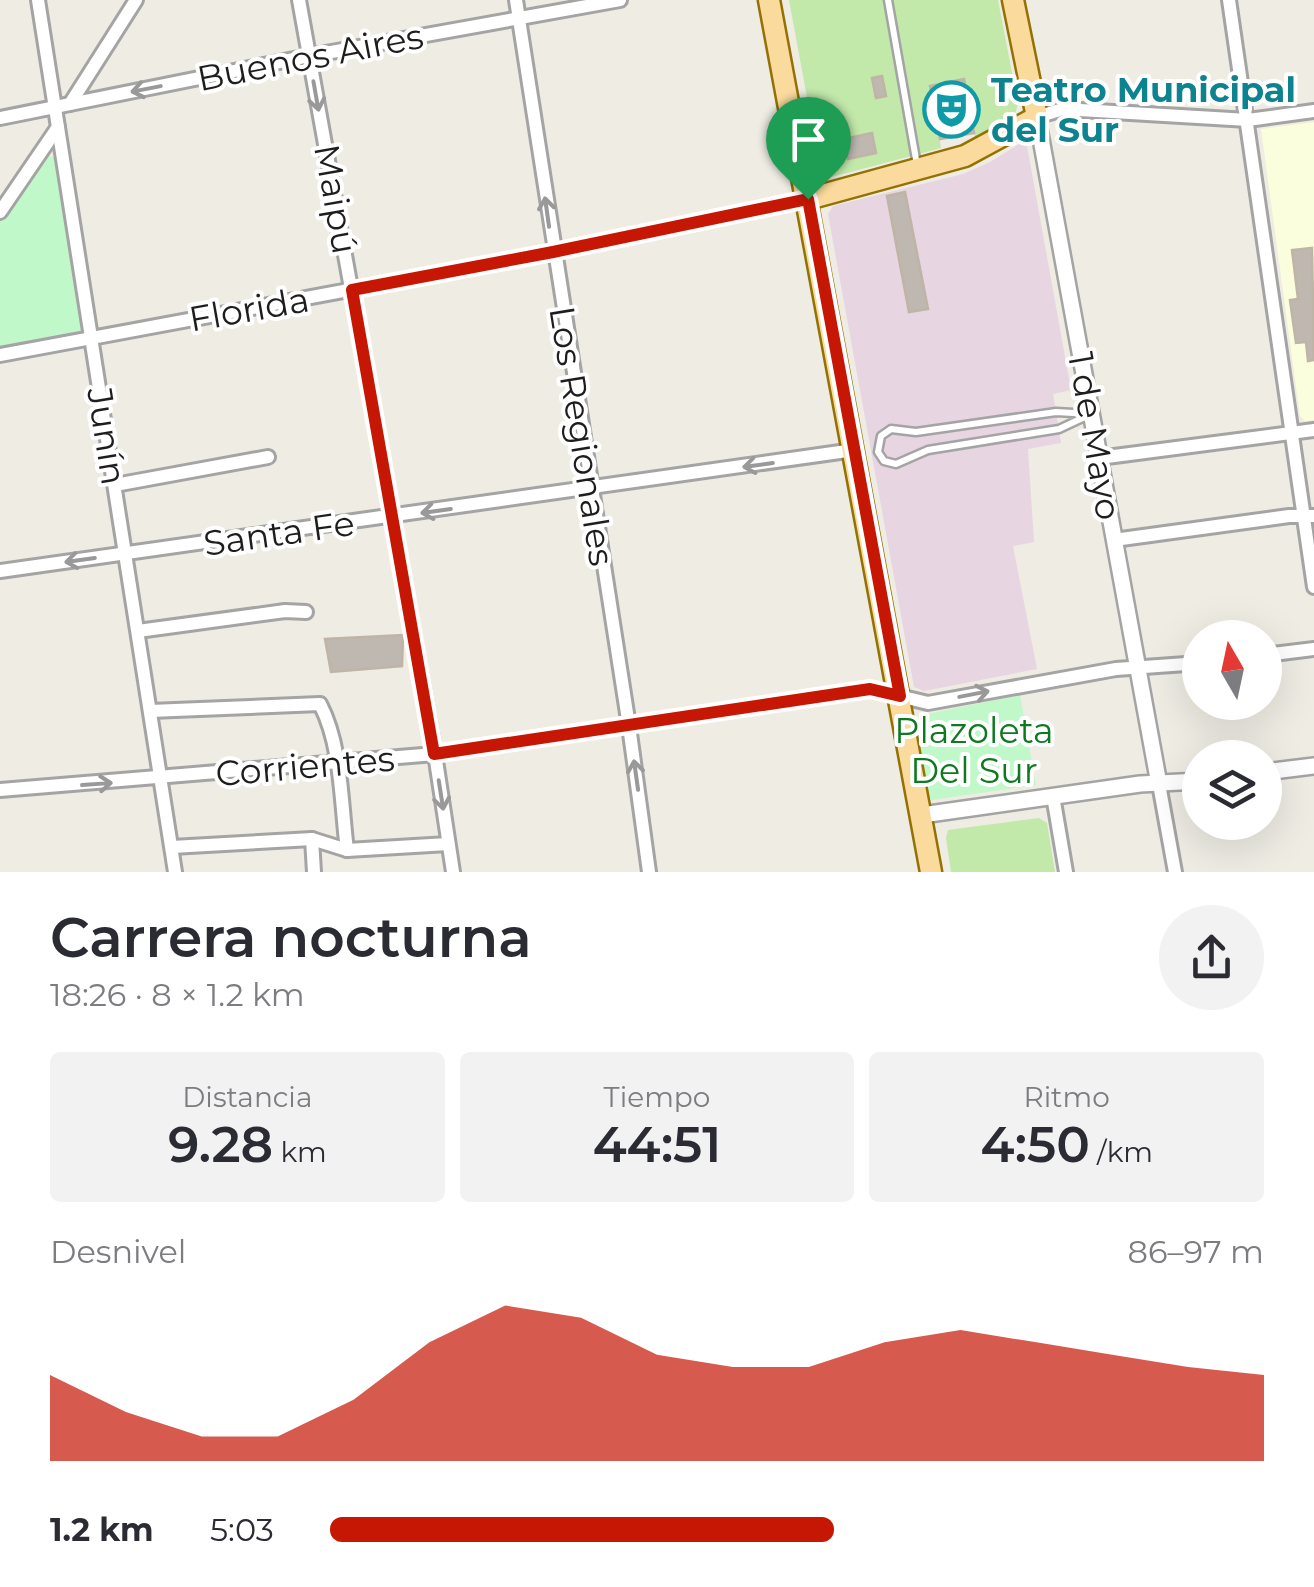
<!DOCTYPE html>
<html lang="es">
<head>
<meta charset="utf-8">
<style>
  body { margin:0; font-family:Montserrat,sans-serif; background:#f2f2f3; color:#2b2b33; height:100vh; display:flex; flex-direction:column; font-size:38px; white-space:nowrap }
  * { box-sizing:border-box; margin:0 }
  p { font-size:32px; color:#7c7c81 }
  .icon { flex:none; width:55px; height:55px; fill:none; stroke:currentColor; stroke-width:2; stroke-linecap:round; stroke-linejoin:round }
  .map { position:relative; height:872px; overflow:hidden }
  .side { display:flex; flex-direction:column; background:#fff; flex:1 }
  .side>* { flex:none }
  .needle { width:65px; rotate:351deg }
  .buttons { position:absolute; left:1182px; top:620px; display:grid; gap:20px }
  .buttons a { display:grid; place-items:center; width:100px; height:100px; border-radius:50%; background:#fff; box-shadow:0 10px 40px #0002; font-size:50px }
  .pin { position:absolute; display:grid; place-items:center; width:85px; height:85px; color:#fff; margin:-102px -42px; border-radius:50% 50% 50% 0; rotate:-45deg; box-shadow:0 0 10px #0007 }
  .pin .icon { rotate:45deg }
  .round { display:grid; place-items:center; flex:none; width:105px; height:105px; border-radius:52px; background:#f2f2f3 }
  .summary { display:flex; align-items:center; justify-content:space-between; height:170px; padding:0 50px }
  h1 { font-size:55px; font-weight:600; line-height:75px }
  .metrics { display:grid; grid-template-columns:repeat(3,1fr); gap:15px; height:170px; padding:10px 50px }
  .metrics div { display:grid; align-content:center; border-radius:10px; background:#f2f2f3; text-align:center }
  .metrics b { font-size:50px; font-weight:600 }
  .metrics small { font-size:28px; font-weight:400 }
  .metrics p { font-size:28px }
  .chart { height:280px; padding:20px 50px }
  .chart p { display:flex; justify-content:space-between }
  .chart svg { width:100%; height:180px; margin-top:10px; fill:#c61704; opacity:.7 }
  ul { padding:0 50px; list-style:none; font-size:32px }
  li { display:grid; grid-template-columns:160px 120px 1fr; align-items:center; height:75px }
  li i { height:25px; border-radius:12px; background:#c61704 }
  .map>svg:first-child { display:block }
</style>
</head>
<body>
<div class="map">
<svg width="1314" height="872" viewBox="0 0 1314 872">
  <rect width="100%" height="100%" fill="#eeece3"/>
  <path fill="#e7d5e2" d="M1021 143 1027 146 1071 390 1053 394 1061 443 1028 449 1034 542 1013 546 1037 669 924 691 914 687 828 214 833 206 963 174 990 162Z"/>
  <path fill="#fbfedc" d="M1314 122V420L1305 421 1300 416 1261 129Z"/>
  <g fill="#c2e8aa">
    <path d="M789 0H998L1018 104 1015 114 975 137 964 80 930 86 941 148 828 178 821 173Z"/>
    <path d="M1039 818 1047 823 1055 872H951L946 838 948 830Z"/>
  </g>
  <g fill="#c0f8ca">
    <path d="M47 156 54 157 57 163 83 329 77 336 0 350V221L39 163Z"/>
    <path d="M1020 695 1036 785 932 800 928 795 917 719 922 715Z"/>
  </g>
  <g fill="#bfb8b0" stroke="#bfb4a6" stroke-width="2.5">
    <path d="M882 76 886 96 876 98 872 78Z"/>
    <path d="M964 79 974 133 940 139 930 86Z"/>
    <path d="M872 133 876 153 848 159 844 139Z"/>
    <path d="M905 192 928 309 909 312 887 196Z"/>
    <path d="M1312 248 1314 360 1308 361 1306 342 1296 343 1290 300 1298 299 1292 250Z"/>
    <path d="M403 635 402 666 331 672 325 639Z"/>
  </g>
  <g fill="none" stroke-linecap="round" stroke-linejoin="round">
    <defs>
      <g id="service">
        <path d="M888 0 917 165"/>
        <path d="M1056 412 1091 414 1059 429 928 450 896 464 884 461 878 452 881 436 891 429 916 432Z"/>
      </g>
      <g id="minor">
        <path d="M38 0 175 872"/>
        <path d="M299 0 435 754 453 872"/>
        <path d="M516 0 629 726 649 872"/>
        <path d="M1229 0 1314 587"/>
        <path d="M70 104 136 0"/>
        <path d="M1037 117 1063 109 1248 120 1314 111"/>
        <path d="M0 118 309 56 620 0"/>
        <path d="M0 212 58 127"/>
        <path d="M0 355 553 252 808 199"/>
        <path d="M1099 458 1314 430"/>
        <path d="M115 485 268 457"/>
        <path d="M1114 540 1289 516H1314"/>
        <path d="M0 571 854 450"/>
        <path d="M138 631 285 611 306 612"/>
        <path d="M1265 655 1314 649"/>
        <path d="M150 711 320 704C342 746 341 804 347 850"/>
        <path d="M1159 784 1175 872"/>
        <path d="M0 790 435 754 870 689 928 703 1116 669 1200 663"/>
        <path d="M1053 796 1066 872"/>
        <path d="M312 839 314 872"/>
        <path d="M172 847 312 839 347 850 448 844"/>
      </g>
      <g id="tertiary">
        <path d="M1037 117 1159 784"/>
        <path d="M1265 772 1314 766"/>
        <path d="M922 815 1140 784 1200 781"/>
      </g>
      <g id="primary">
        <path d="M769 0 931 872"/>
        <path d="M808 199 965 156 1037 117 1013 0"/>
      </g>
    </defs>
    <use href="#service" stroke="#a4a4a4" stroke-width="11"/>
    <use href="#minor" stroke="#a4a4a4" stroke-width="18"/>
    <use href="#tertiary" stroke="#a4a4a4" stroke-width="20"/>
    <use href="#primary" stroke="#937103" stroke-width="25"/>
    <use href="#service" stroke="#fff" stroke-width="6"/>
    <use href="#minor" stroke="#fff" stroke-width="12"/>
    <use href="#tertiary" stroke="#fff" stroke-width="15"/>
    <use href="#primary" stroke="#fada9d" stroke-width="20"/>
  </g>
  <defs><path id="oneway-shaft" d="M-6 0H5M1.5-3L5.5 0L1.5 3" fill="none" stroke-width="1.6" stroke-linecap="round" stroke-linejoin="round" transform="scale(2.5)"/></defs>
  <g stroke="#999">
    <use href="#oneway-shaft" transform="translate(146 89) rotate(169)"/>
    <use href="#oneway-shaft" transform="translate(316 96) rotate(80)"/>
    <use href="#oneway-shaft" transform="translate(547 212) rotate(-98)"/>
    <use href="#oneway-shaft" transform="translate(758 465) rotate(172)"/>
    <use href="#oneway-shaft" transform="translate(436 511) rotate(172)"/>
    <use href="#oneway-shaft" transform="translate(80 560) rotate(172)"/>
    <use href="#oneway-shaft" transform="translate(974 694) rotate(-11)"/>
    <use href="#oneway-shaft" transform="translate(636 775) rotate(-98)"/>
    <use href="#oneway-shaft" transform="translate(97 784) rotate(-4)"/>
    <use href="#oneway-shaft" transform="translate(441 795) rotate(81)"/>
  </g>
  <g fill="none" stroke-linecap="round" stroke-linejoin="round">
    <defs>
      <path id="route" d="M808 199 900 696 870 689 434 754 352 290 553 252Z"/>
    </defs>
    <use href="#route" stroke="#fff" stroke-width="20"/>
    <use href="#route" stroke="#c61704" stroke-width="12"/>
  </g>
  <defs>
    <symbol id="theatre-ring" viewBox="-11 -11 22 22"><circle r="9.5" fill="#fff" stroke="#0f9aa8" stroke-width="1.5"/><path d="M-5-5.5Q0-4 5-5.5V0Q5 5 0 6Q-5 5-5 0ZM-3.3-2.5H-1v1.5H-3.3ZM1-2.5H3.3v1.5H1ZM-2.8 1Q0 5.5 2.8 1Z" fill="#0f9aa8"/></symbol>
  </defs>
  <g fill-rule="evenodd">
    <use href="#theatre-ring" x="920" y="78" width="63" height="63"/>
  </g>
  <g text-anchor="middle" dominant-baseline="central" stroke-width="8" stroke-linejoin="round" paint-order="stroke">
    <g font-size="35" fill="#1d1d1d" stroke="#fff">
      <text transform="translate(310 57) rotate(-11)">Buenos Aires</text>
      <text transform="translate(336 199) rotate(80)">Maipú</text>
      <text transform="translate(249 309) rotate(-10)">Florida</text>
      <text transform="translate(107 436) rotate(81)">Junín</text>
      <text transform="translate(582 436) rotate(81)">Los Regionales</text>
      <text transform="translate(1095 436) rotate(80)">1 de Mayo</text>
      <text transform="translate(279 533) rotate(-8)">Santa Fe</text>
      <text transform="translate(305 766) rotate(-5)">Corrientes</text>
    </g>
    <g font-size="35" font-weight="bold" fill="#0d838f" stroke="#fff" text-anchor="start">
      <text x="991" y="89">Teatro Municipal<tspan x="991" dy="40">del Sur</tspan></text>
    </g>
    <g font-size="35" fill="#0e7921" stroke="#fff">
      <text x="974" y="730">Plazoleta<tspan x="974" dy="40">Del Sur</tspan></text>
    </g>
  </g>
</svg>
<div class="buttons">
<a><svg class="needle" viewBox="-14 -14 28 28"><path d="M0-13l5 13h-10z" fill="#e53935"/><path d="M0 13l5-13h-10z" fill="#7c7c81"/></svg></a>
<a><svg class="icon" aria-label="layers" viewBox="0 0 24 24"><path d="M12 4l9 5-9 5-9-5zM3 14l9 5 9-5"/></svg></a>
</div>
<div class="pin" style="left:808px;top:199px;background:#1e9e55"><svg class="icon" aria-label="arrive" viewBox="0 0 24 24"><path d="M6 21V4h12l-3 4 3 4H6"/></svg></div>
</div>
<section class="side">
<div class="summary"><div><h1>Carrera nocturna</h1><p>18:26 · 8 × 1.2 km</p></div><a class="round"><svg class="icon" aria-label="share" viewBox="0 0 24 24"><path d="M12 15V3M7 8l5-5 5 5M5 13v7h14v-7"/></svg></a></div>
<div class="metrics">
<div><p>Distancia</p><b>9.28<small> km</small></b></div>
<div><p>Tiempo</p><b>44:51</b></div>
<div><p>Ritmo</p><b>4:50<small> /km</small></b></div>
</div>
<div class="chart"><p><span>Desnivel</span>86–97 m</p>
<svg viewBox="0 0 160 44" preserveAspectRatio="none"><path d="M0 44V23L10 32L20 38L30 38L40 29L50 15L60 6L70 9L80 18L90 21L100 21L110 15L120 12L130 15L140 18L150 21L160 23V44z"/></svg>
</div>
<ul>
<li><b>1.2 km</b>5:03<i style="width:54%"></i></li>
</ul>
</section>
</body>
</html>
